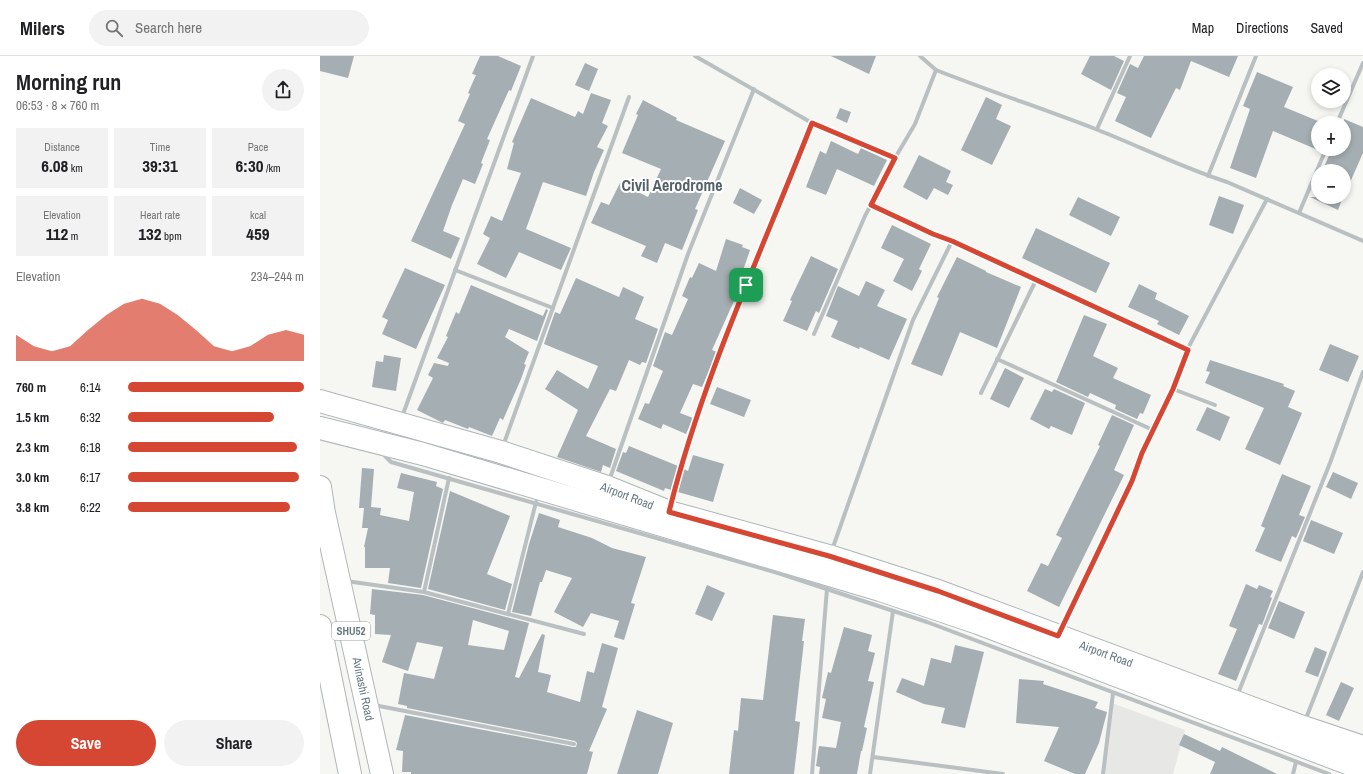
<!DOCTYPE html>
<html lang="en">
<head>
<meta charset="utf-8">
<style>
  body { margin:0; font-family:"Archivo Narrow",sans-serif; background:#f2f2f2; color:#202124; height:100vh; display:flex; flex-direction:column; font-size:15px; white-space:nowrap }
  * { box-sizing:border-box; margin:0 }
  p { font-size:13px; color:#757577 }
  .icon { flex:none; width:22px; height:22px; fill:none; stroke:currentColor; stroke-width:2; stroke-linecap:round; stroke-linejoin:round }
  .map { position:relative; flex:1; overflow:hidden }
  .drawer { display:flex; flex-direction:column; background:#fff; width:320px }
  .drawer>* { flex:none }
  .tools { position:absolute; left:991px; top:12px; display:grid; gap:8px }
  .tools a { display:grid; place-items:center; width:40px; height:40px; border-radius:50%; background:#fff; box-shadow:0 2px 6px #0003; font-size:20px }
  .pin { position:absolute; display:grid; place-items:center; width:34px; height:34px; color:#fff; margin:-17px; border-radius:8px; box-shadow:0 2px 6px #0006 }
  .round { display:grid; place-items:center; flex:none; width:42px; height:42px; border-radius:21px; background:#f2f2f2 }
  .summary { display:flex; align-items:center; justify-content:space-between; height:68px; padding:0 16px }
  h1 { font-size:22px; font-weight:800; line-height:30px }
  .metrics { display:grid; grid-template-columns:repeat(3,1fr); gap:6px; height:68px; padding:4px 16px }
  .metrics div { display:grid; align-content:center; border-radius:0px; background:#f2f2f2; text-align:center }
  .metrics b { font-size:17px; font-weight:800 }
  .metrics small { font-size:11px; font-weight:400 }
  .metrics p { font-size:11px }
  .chart { height:112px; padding:8px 16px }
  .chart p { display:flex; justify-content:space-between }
  .chart svg { width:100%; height:72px; margin-top:4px; fill:#d64733; opacity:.7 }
  .cta { display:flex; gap:8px; margin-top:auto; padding:8px 16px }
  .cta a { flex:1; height:46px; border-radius:24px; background:#d64733; color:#fff; font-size:16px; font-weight:800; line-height:46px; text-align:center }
  .cta a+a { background:#f2f2f2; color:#202124 }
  ul { padding:0 16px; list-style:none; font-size:13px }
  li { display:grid; grid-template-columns:64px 48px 1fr; align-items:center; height:30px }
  li i { height:10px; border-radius:5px; background:#d64733 }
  header { display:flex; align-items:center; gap:24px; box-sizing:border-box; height:56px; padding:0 20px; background:#fff; border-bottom:1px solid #e0e0e0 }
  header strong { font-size:19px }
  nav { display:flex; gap:22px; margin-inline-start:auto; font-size:14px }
  .search { width:280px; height:36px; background:#f2f2f2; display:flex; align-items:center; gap:10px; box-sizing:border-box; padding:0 14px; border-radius:22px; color:#757577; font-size:15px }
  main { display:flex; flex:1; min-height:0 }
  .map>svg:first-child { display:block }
</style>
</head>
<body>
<header>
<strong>Milers</strong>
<div class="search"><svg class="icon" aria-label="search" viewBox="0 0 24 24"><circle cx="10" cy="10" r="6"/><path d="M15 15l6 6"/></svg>Search here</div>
<nav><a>Map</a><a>Directions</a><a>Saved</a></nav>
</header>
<main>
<section class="drawer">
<div class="summary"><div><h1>Morning run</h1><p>06:53 · 8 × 760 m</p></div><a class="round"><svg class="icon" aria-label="share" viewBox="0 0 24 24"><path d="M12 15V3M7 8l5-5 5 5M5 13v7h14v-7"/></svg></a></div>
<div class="metrics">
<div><p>Distance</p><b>6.08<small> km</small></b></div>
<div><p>Time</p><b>39:31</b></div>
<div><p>Pace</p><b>6:30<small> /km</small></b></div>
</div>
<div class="metrics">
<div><p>Elevation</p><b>112<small> m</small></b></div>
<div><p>Heart rate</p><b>132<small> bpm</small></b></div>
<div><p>kcal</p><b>459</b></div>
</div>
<div class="chart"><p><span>Elevation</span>234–244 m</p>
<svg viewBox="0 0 160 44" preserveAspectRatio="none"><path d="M0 44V28L10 35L20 38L30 35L40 25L50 16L60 9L70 6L80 9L90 16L100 25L110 35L120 38L130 35L140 28L150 25L160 28V44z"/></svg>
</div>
<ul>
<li><b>760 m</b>6:14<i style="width:100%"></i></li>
<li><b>1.5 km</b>6:32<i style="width:83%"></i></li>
<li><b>2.3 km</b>6:18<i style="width:96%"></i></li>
<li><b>3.0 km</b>6:17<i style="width:97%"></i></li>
<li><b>3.8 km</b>6:22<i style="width:92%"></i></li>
</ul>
<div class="cta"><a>Save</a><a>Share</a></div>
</section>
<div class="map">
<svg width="1043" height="718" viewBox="0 0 1043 718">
  <rect width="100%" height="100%" fill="#f6f6f3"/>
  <path fill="#e7e7e6" d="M792 647 865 674 853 718H782Z"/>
  <g fill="#a5aeb2" fill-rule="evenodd">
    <path d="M0 0H34L28 22 0 15Z"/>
    <path d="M160 0H178L201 10 191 35 189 34 167 83 170 84 161 107 163 108 155 128 143 123 132 149 123 175 140 182 131 203 91 185 145 68 138 65 150 38 148 37 156 19 152 18Z"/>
    <path d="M511 0H556L549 18Z"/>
    <path d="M770 0H794L804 5 791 34 761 18Z"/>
    <path d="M824 0H918L909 21 871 5 860 34 856 32 831 82 795 65 806 41 797 37 810 8 818 12Z"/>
    <path d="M265 7 278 13 269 35 255 29Z"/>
    <path d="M937 16 973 31 964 51 998 65V94L953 75 936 122 910 112 930 53 923 50Z"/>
    <path d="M271 37 291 44 282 67 288 70 277 91 284 94 274 116 266 140 223 126 206 173 251 192 241 214 199 196 186 222 157 208 170 182 163 178 171 160 182 165 201 117 187 113 194 87 192 86 211 42 255 61 258 55 263 58Z"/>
    <path d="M666 41 682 49 676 63 691 70 672 109 641 94Z"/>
    <path d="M323 44 357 62 356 64 405 85 375 153 378 154 362 194 345 187 337 207 321 200 326 190 271 167 281 146 289 149 300 127 328 141 341 113 302 97 318 59 316 58Z"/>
    <path d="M520 52 531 56 527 67 516 62Z"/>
    <path d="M1024 63 1043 71V97L1024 140V115H1002L1012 93H1024Z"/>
    <path d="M511 85 538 98 541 92 567 104 554 130 517 113 506 139 486 131 500 95 506 98Z"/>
    <path d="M599 99 631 115 626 126 633 129 628 139 614 132 607 144 583 131Z"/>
    <path d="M420 132 442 144 434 158 413 147Z"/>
    <path d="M899 140 924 149 913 178 889 169Z"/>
    <path d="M758 141 800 161 791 180 749 159Z"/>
    <path d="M990 141H1023L1018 154Z"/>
    <path d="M572 169 611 188 599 213 602 215 592 235 573 225 584 203 561 192Z"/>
    <path d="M716 172 790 207 776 237 702 202Z"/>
    <path d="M406 183 423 189 422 191 430 194 419 226 422 227 392 294 397 296 382 331 373 328 360 357 373 362 366 378 343 368 341 373 318 363 325 347 329 348 343 315 333 310 345 276 352 279 368 243 362 240 370 221 372 222 379 207 396 215Z"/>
    <path d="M491 200 518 213 499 257 496 255 487 275 463 265 472 245 470 244Z"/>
    <path d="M637 201 666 215V216L701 231 677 292 640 276 622 320 591 308 619 242 617 241Z"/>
    <path d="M85 212 125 229 96 293 62 278 68 264 62 261Z"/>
    <path d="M256 222 299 241 303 231 324 241 315 263 338 273 326 307 322 306 320 309 309 304 296 335 290 333 266 380 296 393 290 412 283 409 281 416 237 401 258 354 225 333 237 314 268 333 278 310 224 288 235 256 240 258Z"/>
    <path d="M546 225 565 234 557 250 587 263 569 304 540 291 539 293 511 281 518 265 506 260 518 230 539 240Z"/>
    <path d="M819 228 837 237 835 243 869 260 859 279 837 268 839 265 808 251Z"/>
    <path d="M151 229 223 260 226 253 228 254 217 285 189 273 185 281 209 296 204 308 206 309 201 323 183 364 180 362 172 380 149 371 148 373 125 364 123 367 97 354 113 322 108 319 114 307 128 310 129 307 117 302 128 281 126 280 136 256 139 258Z"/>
    <path d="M764 259 787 268 773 300 798 312 793 322 831 339 823 358 820 357 817 363 795 353 796 349 770 337 768 341 736 326Z"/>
    <path d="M1010 288 1039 300 1028 326 999 314Z"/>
    <path d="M64 299 81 302 76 335 52 331 56 305 63 306Z"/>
    <path d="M890 304 964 328 963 330 975 335 968 351 982 357 960 409 925 393 944 352 885 327 890 316 886 315Z"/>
    <path d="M685 312 704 322 689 352 670 343Z"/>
    <path d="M397 331 431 344 424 361 390 348Z"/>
    <path d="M725 333 732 336 734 333 765 347 752 379 731 370 729 373 710 363Z"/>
    <path d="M887 351 910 361 900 385 876 374Z"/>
    <path d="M792 359 814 369 794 414 804 419 739 551 707 535 721 507 728 510 742 482 736 479 780 390 778 389Z"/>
    <path d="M309 390 358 410 351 434 345 432 344 435 296 415 303 396 306 397Z"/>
    <path d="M373 399 404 408 393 446 358 436 364 413 368 415Z"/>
    <path d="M42 412 54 413 51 451 61 452 60 459 89 465 94 436 77 432 81 417 117 426 116 430 123 433 101 532 68 527 70 512H45V491H44L48 472H42L44 452H39Z"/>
    <path d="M1013 416 1038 427 1031 443 1006 431Z"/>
    <path d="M962 418 991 430 979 459 985 461 976 482 972 480 961 506 935 495 945 472 941 470Z"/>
    <path d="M130 435 190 460 167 518 192 528 185 554 108 533Z"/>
    <path d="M219 457 240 464 238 471 272 482 292 492 326 501 311 547 315 548 304 584 294 581 299 565 271 557 263 571 234 556 252 522 226 514 222 526H220L211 560 192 556 209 488Z"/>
    <path d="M991 464 1023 477 1014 498 983 485Z"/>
    <path d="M926 528 937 533 939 529 953 535 950 541 952 542 942 569 939 568 916 625 898 618 917 573 909 570Z"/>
    <path d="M387 529 405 537 392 565 375 558Z"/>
    <path d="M52 533 103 539 209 567 195 621 199 622 222 578 225 579 218 616 231 619 227 636 260 646 267 615 274 617 282 587 298 592 282 651 287 653 269 695 273 696 267 718H91V716H82L83 695 76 694 85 659 253 691H256L257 687 255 685 87 652V650L78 648 84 617 114 623 123 591 97 586 88 615 62 606 71 579 55 578V559L50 558ZM153 564 189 575 184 594 148 589Z"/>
    <path d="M959 545 985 556 974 583 948 572Z"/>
    <path d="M453 559 485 563 482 585H484L475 665 480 666 474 718H409L414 674 418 675 421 642 443 644Z"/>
    <path d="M524 571 552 579 548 595 555 597 548 625 554 626 544 671 547 672 542 695H541L537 718H499L500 711 496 710 499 690 516 692 521 666 502 662 506 643 502 642 508 616 511 617Z"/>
    <path d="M635 589 664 596 645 672 621 667 625 652 604 648 576 636 582 622 604 630 611 602 631 607Z"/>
    <path d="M995 591 1007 596 998 621 985 616Z"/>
    <path d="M699 623 724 625 723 628 778 646 775 652 787 656 779 687 765 718H755L724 705 739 671 696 667Z"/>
    <path d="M1021 626 1034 632 1019 665 1006 659Z"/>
    <path d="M317 654 353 667 338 718H297Z"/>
    <path d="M864 678 900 695 902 691 957 718H890L895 706 859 689Z"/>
  </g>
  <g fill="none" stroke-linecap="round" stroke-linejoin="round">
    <defs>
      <g id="secondary">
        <path d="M0 345 181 396 287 431 349 456 509 500 618 535 983 671 1043 691"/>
        <path d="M0 372 103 398 560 534 658 567 1043 713"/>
      </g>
      <g id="primary">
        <path d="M0 431 4 457 62 718"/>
        <path d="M0 570 30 718"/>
      </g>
    </defs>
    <use href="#secondary" stroke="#afb6b9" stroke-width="24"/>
    <use href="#primary" stroke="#b0b6b9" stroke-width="24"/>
    <g stroke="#bac0c2" stroke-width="4">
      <path d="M375 0 492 67"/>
      <path d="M600 0 616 14"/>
      <path d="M1017 67 1043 7"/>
      <path d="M777 73 810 0"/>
      <path d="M888 120 936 0"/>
      <path d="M551 149 613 178 632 185"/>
      <path d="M979 157 1006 93"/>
      <path d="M135 214 233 252"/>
      <path d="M494 278 545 160 575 102"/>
      <path d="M677 303 833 374"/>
      <path d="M853 333 895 349"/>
      <path d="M661 337 716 224"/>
      <path d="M82 361 213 0"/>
      <path d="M183 390 309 41"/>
      <path d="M62 397 71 406 458 517 607 566 1009 718"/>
      <path d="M289 425 368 198 434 33"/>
      <path d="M351 449C363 398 382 348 400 299 429 221 462 144 492 67L575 102 595 68 616 14C669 35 724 53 778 74 821 91 863 112 907 126L1043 185"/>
      <path d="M512 494 593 264 632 185 867 294 947 143"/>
      <path d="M26 525 104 536 264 578"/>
      <path d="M104 536 129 422"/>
      <path d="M188 558 216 446"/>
      <path d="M741 574 812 425 822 397 853 333 867 294"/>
      <path d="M917 640 1010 407 1043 316"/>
      <path d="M54 649 254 688"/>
      <path d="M985 665 1043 516"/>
      <path d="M553 701 683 718"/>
      <path d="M492 718 507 533"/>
      <path d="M550 718 573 555"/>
      <path d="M783 718 793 637"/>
      <path d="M973 718 976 706"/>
    </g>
    <use href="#secondary" stroke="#fff" stroke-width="22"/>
    <use href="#primary" stroke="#fff" stroke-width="22"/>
  </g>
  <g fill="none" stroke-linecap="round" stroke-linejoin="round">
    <defs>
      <path id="route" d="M492 67 575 102 551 149 613 178 632 185 868 294 853 333 822 397 812 425 738 580 618 535 509 500 349 456C382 322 442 195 492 67Z"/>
    </defs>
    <use href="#route" stroke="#fff" stroke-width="8"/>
    <use href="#route" stroke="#d64733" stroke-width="5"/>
  </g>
  <g text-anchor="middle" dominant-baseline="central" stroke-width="4" stroke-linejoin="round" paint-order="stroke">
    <rect fill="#fff" stroke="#95a1a8" stroke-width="1" x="12" y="566" width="38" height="18" rx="3"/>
    <g font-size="11" font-weight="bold" fill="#677982">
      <text x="31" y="575">SHU52</text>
    </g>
    <g font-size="12" fill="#677982" stroke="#fff">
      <text transform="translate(307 440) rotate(21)">Airport Road</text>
      <text transform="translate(786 598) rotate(20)">Airport Road</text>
      <text transform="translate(43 633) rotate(78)">Avinashi Road</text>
    </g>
    <g font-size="16" font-weight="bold" fill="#546167" stroke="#fff">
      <text x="352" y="129">Civil Aerodrome</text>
    </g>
  </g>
</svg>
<div class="tools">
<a><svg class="icon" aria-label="layers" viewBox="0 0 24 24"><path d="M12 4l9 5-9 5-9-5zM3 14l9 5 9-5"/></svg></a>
<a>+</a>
<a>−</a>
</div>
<div class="pin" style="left:426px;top:229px;background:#1e9e55"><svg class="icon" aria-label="arrive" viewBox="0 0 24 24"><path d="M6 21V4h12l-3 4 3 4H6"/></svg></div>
</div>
</main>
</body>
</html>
